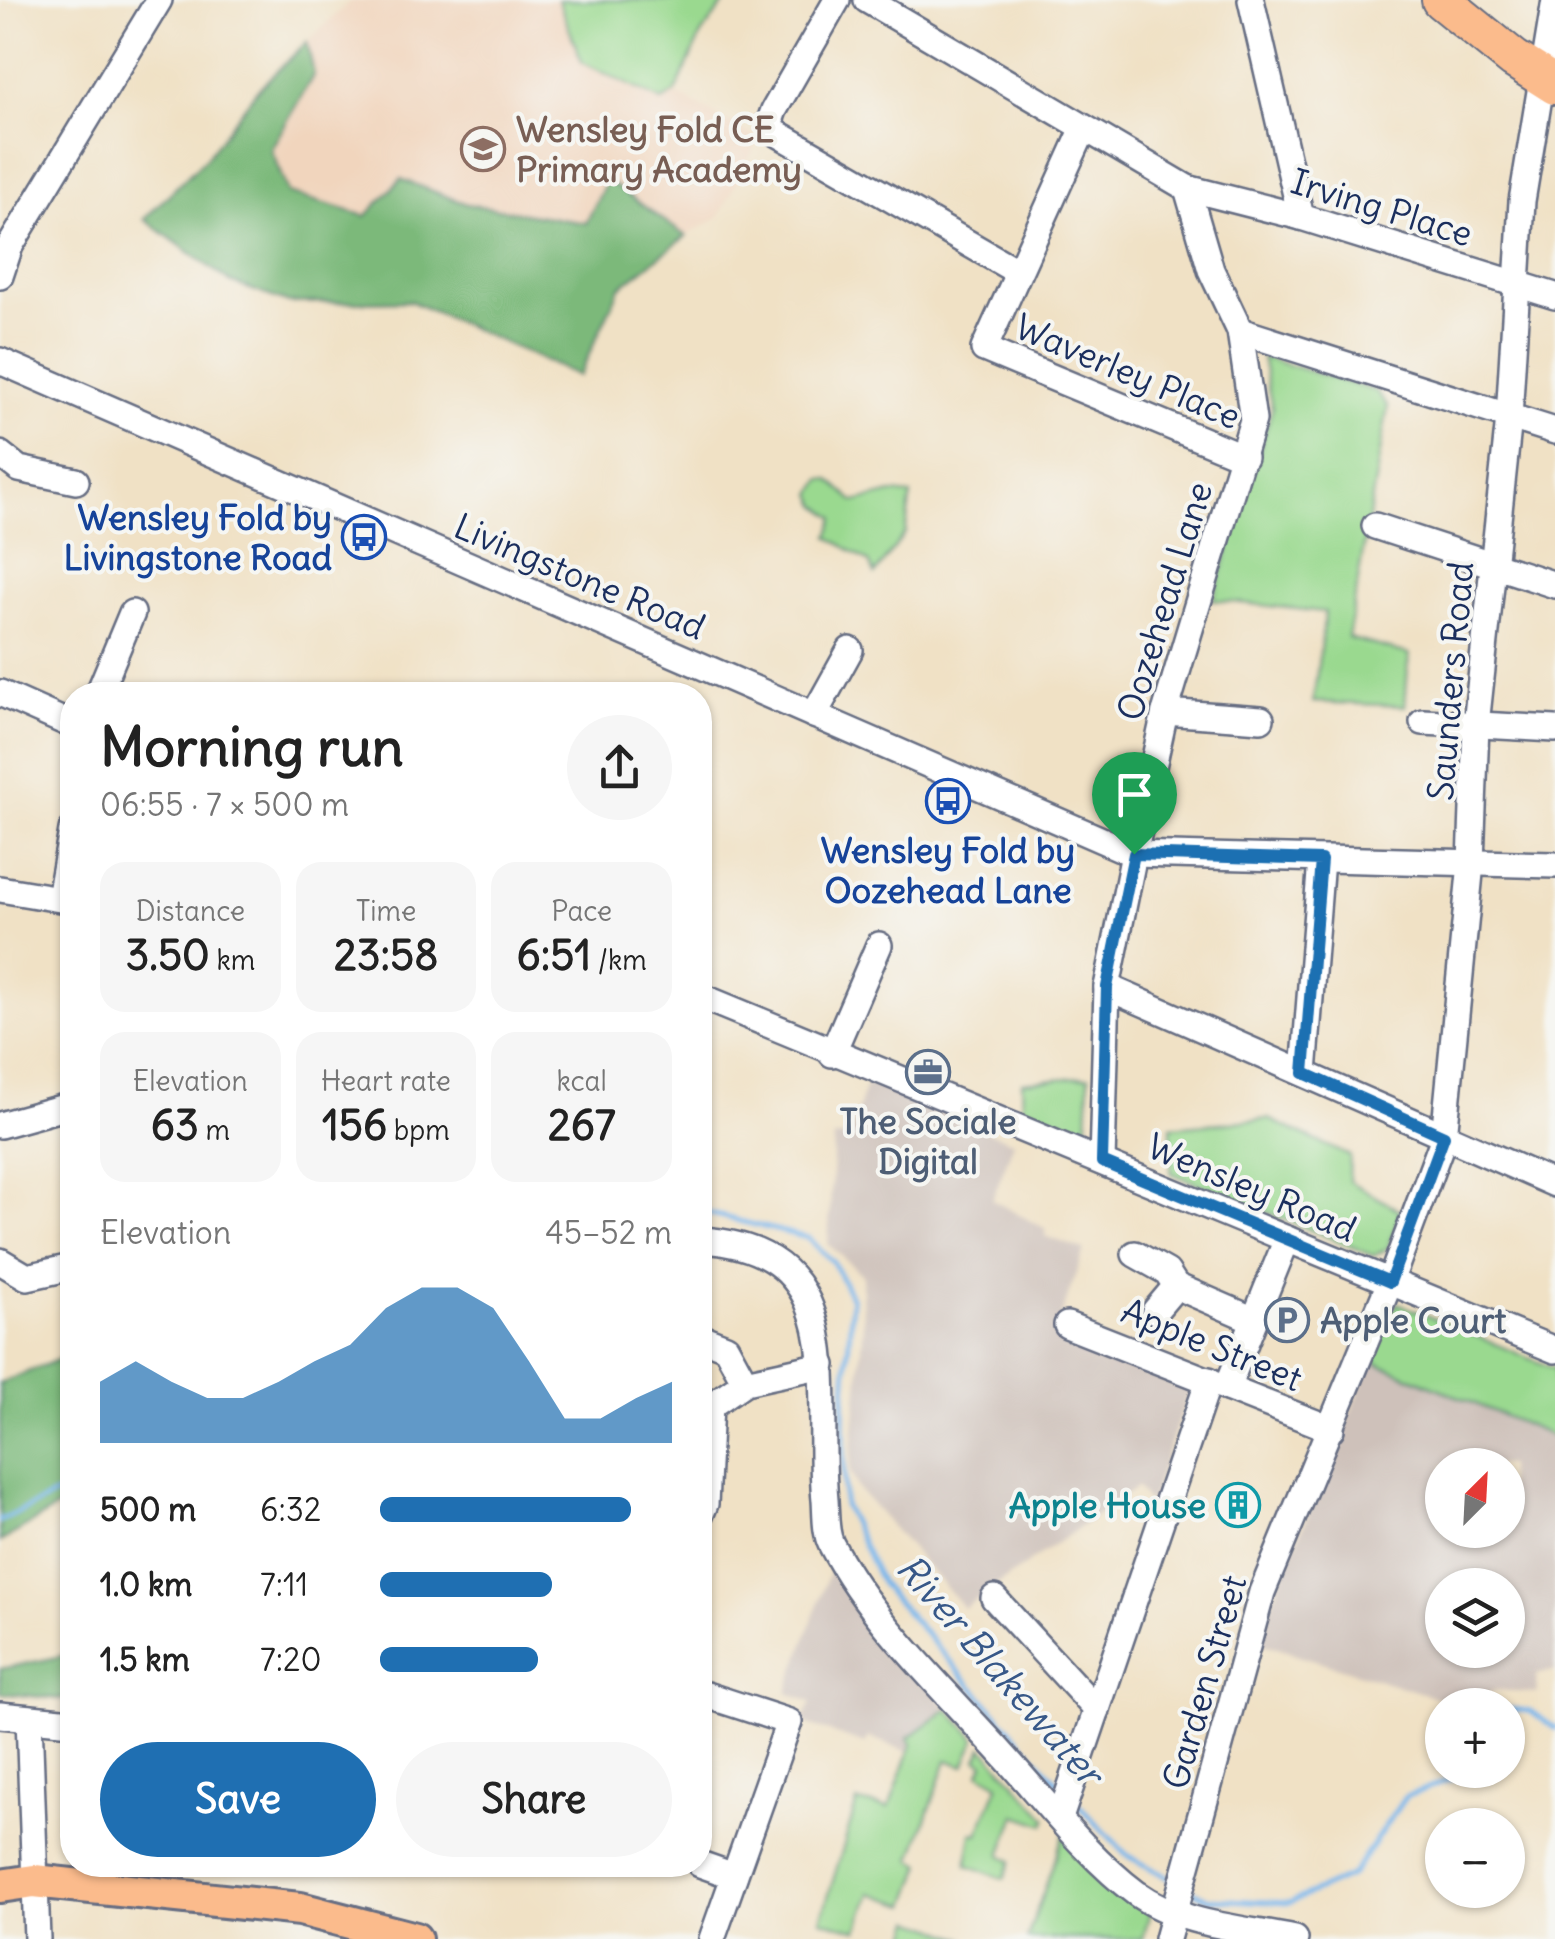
<!DOCTYPE html>
<html lang="en">
<head>
<meta charset="utf-8">
<style>
  body { margin:0; font-family:Delius,sans-serif; background:#f6f6f6; color:#222; height:100vh; display:flex; flex-direction:column; font-size:38px; white-space:nowrap }
  * { box-sizing:border-box; margin:0 }
  p { font-size:32px; color:#767676 }
  .icon { flex:none; width:55px; height:55px; fill:none; stroke:currentColor; stroke-width:2; stroke-linecap:round; stroke-linejoin:round }
  .map { position:relative; flex:1; overflow:hidden }
  .drawer { position:absolute; left:60px; top:682px; width:652px; height:1195px; display:flex; flex-direction:column; background:#fff; border-radius:40px; box-shadow:0 2px 8px #0004 }
  .drawer>* { flex:none }
  .needle { width:65px; rotate:24deg }
  .buttons { position:absolute; left:1425px; top:1448px; display:grid; gap:20px }
  .buttons a { display:grid; place-items:center; width:100px; height:100px; border-radius:50%; background:#fff; box-shadow:0 2px 8px #0004; font-size:50px }
  .pin { position:absolute; display:grid; place-items:center; width:85px; height:85px; color:#fff; margin:-102px -42px; border-radius:50% 50% 50% 0; rotate:-45deg; box-shadow:0 0 10px #0007 }
  .pin .icon { rotate:45deg }
  .round { display:grid; place-items:center; flex:none; width:105px; height:105px; border-radius:52px; background:#f6f6f6 }
  .headline { display:flex; align-items:center; justify-content:space-between; height:170px; padding:0 40px }
  h1 { font-size:55px; font-weight:700; line-height:75px }
  .metrics { display:grid; grid-template-columns:repeat(3,1fr); gap:15px; height:170px; padding:10px 40px }
  .metrics div { display:grid; align-content:center; border-radius:25px; background:#f6f6f6; text-align:center }
  .metrics b { font-size:42px; font-weight:700 }
  .metrics small { font-size:28px; font-weight:400 }
  .metrics p { font-size:28px }
  .chart { height:280px; padding:20px 40px }
  .chart p { display:flex; justify-content:space-between }
  .chart svg { width:100%; height:180px; margin-top:10px; fill:#1f6fb2; opacity:.7 }
  .action { display:flex; gap:20px; margin-top:auto; padding:20px 40px }
  .action a { flex:1; height:115px; border-radius:60px; background:#1f6fb2; color:#fff; font-size:40px; font-weight:700; line-height:115px; text-align:center }
  .action a+a { background:#f6f6f6; color:#222 }
  ul { padding:0 40px; list-style:none; font-size:32px }
  li { display:grid; grid-template-columns:160px 120px 1fr; align-items:center; height:75px }
  li i { height:25px; border-radius:12px; background:#1f6fb2 }
  .map>svg:first-child { display:block }
</style>
</head>
<body>
<div class="map">
<svg width="1555" height="1939" viewBox="0 0 1555 1939">
  <rect width="100%" height="100%" fill="#f6f6f2"/>
  <filter id="ink" filterUnits="userSpaceOnUse"><feTurbulence type="fractalNoise" baseFrequency=".01" numOctaves="2"/><feDisplacementMap in="SourceGraphic" scale="20" xChannelSelector="R" yChannelSelector="G"/><feConvolveMatrix kernelMatrix="1 2 1 2 8 2 1 2 1" color-interpolation-filters="sRGB"/></filter>
  <filter id="wash" filterUnits="userSpaceOnUse"><feTurbulence type="fractalNoise" baseFrequency=".0048" numOctaves="4" result="noise"/><feDisplacementMap in="SourceGraphic" scale="40" xChannelSelector="R" yChannelSelector="G"/><feGaussianBlur stdDeviation="2.25" result="paint"/><feColorMatrix in="noise" values="0 0 0 0 0 0 0 0 0 0 0 0 0 0 0 0 0 1.4 0 .05"/><feComposite in="paint" operator="in"/></filter>
  <g filter="url(#wash)">
    <rect width="100%" height="100%" fill="#f0e1c5"/>
    <path fill="#f1d5bd" d="M351 0H727L701 35 675 93 759 139 719 217 617 275 289 303 230 282 144 219 206 158 257 90Z"/>
    <g fill="#cec1ba" fill-rule="evenodd">
      <path d="M867 1082 1014 1142 992 1200 1046 1229 1045 1236 1084 1250 1056 1332 1150 1369 1148 1375 1189 1391 1149 1504 1137 1487 964 1608 859 1490 850 1471 863 1336 862 1275 828 1244 834 1138 849 1136Z"/>
      <path d="M1372 1361 1555 1437V1670L1536 1675 1537 1693 1492 1691 1475 1705H1461L1260 1643 1274 1597ZM1442 1465H1508V1530H1442ZM1442 1585H1508V1650H1442Z"/>
      <path d="M831 1566 948 1709 908 1737 913 1743 909 1752 869 1737 865 1744 803 1723 811 1702 787 1693Z"/>
    </g>
    <g fill="#9ad98f" stroke="#5a8476" stroke-width="2.5">
      <path d="M558 0H727L701 35 675 93 662 101 582 62Z"/>
      <path d="M1262 357 1376 391 1388 406 1348 638 1409 654 1405 706 1313 702 1325 612 1213 600 1272 409Z"/>
      <path d="M822 479 830 480 855 502 892 493 911 495 905 533 875 574 869 562 829 537 835 518 818 505 813 494Z"/>
      <path d="M1089 1076 1087 1135 1023 1112 1022 1082Z"/>
      <path d="M1269 1119 1350 1156 1349 1181 1401 1211 1388 1247 1374 1256 1171 1173V1127Z"/>
      <path d="M1397 1303 1555 1369V1437L1372 1361Z"/>
      <path d="M948 1709 976 1739 964 1766 947 1760 912 1859 922 1865 907 1905 871 1893 858 1930 821 1920 857 1802 889 1808 912 1744 908 1738Z"/>
      <path d="M983 1747 1047 1819 1045 1825 1016 1815 1001 1855 1011 1861 1004 1879 967 1865 972 1833 978 1834 999 1784 980 1773 984 1763 977 1759Z"/>
      <path d="M1063 1836 1150 1912 1143 1939H1027Z"/>
      <path d="M913 1920 966 1939H907Z"/>
    </g>
    <g fill="#7bb97a" stroke="#4b746c" stroke-width="2.5">
      <path d="M307 42 314 74 271 149 288 193 366 216 401 179 467 204 586 223 607 180 686 236 620 287 579 376 410 301 289 303 230 282 144 219 206 158 257 90Z"/>
      <path d="M72 1354V1499L0 1542V1383Z"/>
      <path d="M72 1654V1700L0 1693V1669Z"/>
    </g>
    <g fill="none" stroke-linecap="round" stroke-linejoin="round">
      <g stroke="#77b6eb" stroke-width="5">
        <path d="M700 1215 707 1213 808 1238 833 1262 852 1299 844 1406V1505L882 1585 1061 1786"/>
        <path d="M0 1521 72 1487"/>
        <path d="M1508 1709 1530 1711 1555 1728"/>
        <path d="M1076 1802 1128 1856 1175 1881"/>
        <path d="M1189 1889 1209 1899 1289 1903 1352 1875 1405 1797 1458 1776 1461 1770"/>
      </g>
    </g>
  </g>
  <g filter="url(#ink)">
    <g fill="none" stroke-linecap="round" stroke-linejoin="round">
      <defs>
        <g id="minor">
          <path d="M837 0 774 110 770 121 775 132 1018 272"/>
          <path d="M867 0 1187 188 1301 217 1555 296"/>
          <path d="M1251 0 1301 217"/>
          <path d="M1084 128 984 349 1244 457"/>
          <path d="M0 276 10 246 159 0"/>
          <path d="M1240 331 1555 431"/>
          <path d="M0 361 1134 854 1555 865"/>
          <path d="M0 454 19 469 76 481"/>
          <path d="M1375 526 1555 585"/>
          <path d="M0 693 72 725"/>
          <path d="M98 695 132 613"/>
          <path d="M1165 712 1261 719"/>
          <path d="M814 715 850 650"/>
          <path d="M1423 722 1555 729"/>
          <path d="M0 889 72 901"/>
          <path d="M60 898 72 830"/>
          <path d="M1107 987 1555 1184"/>
          <path d="M700 996 1555 1350"/>
          <path d="M832 1054 879 945"/>
          <path d="M1304 1073 1321 860"/>
          <path d="M0 1125 72 1105"/>
          <path d="M1102 1162 1107 987 1134 854 1165 712 1253 420 1240 331 1211 270 1187 188"/>
          <path d="M700 1240C857 1248 814 1391 825 1500 826 1513 825 1532 831 1544 873 1624 945 1690 1004 1756 1044 1800 1089 1858 1136 1893 1180 1925 1243 1928 1295 1939"/>
          <path d="M1135 1254 1167 1272 1176 1286 1254 1320"/>
          <path d="M0 1261 27 1277 72 1267"/>
          <path d="M1155 1311 1176 1286"/>
          <path d="M1067 1325 1331 1429"/>
          <path d="M700 1337 726 1347 745 1382"/>
          <path d="M1227 1388 1287 1239"/>
          <path d="M700 1516 705 1504 710 1406 745 1382 823 1365"/>
          <path d="M994 1598 1097 1710"/>
          <path d="M700 1693 789 1722 712 1939"/>
          <path d="M0 1715 72 1722"/>
          <path d="M29 1718 37 1939"/>
          <path d="M1060 1818 1209 1380"/>
          <path d="M700 1864 734 1876"/>
          <path d="M1167 1939 1262 1592 1390 1282 1444 1137 1471 863 1476 725 1509 418 1522 201 1555 0"/>
        </g>
        <path id="major" d="M0 1886 34 1881 300 1909 415 1939"/>
        <path id="highway" d="M1441 0 1514 59 1555 85"/>
      </defs>
      <use href="#minor" stroke="#666d82" stroke-width="30"/>
      <use href="#major" stroke="#666d82" stroke-width="38"/>
      <use href="#highway" stroke="#666d82" stroke-width="42"/>
      <use href="#minor" stroke="#fff" stroke-width="25"/>
      <use href="#major" stroke="#fbbb8c" stroke-width="32"/>
      <use href="#highway" stroke="#fbbb8c" stroke-width="38"/>
    </g>
  </g>
  <g fill="none" stroke-linecap="round" stroke-linejoin="round" filter="url(#ink)">
    <defs>
      <path id="route" d="M1134 854 1321 860 1304 1073 1444 1136 1390 1282 1102 1162 1107 987Z"/>
    </defs>
    <use href="#route" stroke="#fff" stroke-width="20"/>
    <use href="#route" stroke="#1f6fb2" stroke-width="12"/>
  </g>
  <defs>
    <symbol id="school-ring" viewBox="-11 -11 22 22"><circle r="9.5" fill="#f6f6f2" stroke="#8d6e63" stroke-width="1.5"/><path d="M0-5L7-2L0 1L-7-2ZM-4 1L0 2.5L4 1V4Q0 6-4 4Z" fill="#8d6e63"/></symbol>
    <symbol id="bus-ring" viewBox="-11 -11 22 22"><circle r="9.5" fill="#f6f6f2" stroke="#1a4fb4" stroke-width="1.5"/><path d="M-5-6H5V4H4V6H2V4H-2V6H-4V4H-5ZM-3.5-4V0h7V-4ZM-3.5 1.2v1.5H-2V1.2ZM2 1.2v1.5H3.5V1.2Z" fill="#1a4fb4"/></symbol>
    <symbol id="office-ring" viewBox="-11 -11 22 22"><circle r="9.5" fill="#f6f6f2" stroke="#5c6f8a" stroke-width="1.5"/><path d="M-6-3h4V-5.5h4V-3h4V5H-6ZM-1-4.5V-3h2v-1.5ZM-6 0V1H6V0Z" fill="#5c6f8a"/></symbol>
    <symbol id="parking-ring" viewBox="-11 -11 22 22"><circle r="9.5" fill="#f6f6f2" stroke="#5c6f8a" stroke-width="1.5"/><path d="M-3.5-5.5H1a3.5 3.5 0 0 1 0 7H-1V5.5H-3.5ZM-1-3.4V-.6H.8a1.4 1.4 0 0 0 0-2.8Z" fill="#5c6f8a"/></symbol>
    <symbol id="building-ring" viewBox="-11 -11 22 22"><circle r="9.5" fill="#f6f6f2" stroke="#0f9aa8" stroke-width="1.5"/><path d="M-4-6H4V6H1V3H-1V6H-4ZM-2.5-4.3h1.7v1.8h-1.7ZM.8-4.3h1.7v1.8H.8ZM-2.5-1h1.7V.8h-1.7ZM.8-1h1.7V.8H.8Z" fill="#0f9aa8"/></symbol>
  </defs>
  <g fill-rule="evenodd">
    <use href="#school-ring" x="458" y="124" width="50" height="50"/>
    <use href="#bus-ring" x="339" y="512" width="50" height="50"/>
    <use href="#bus-ring" x="923" y="776" width="50" height="50"/>
    <use href="#office-ring" x="903" y="1047" width="50" height="50"/>
    <use href="#parking-ring" x="1262" y="1295" width="50" height="50"/>
    <use href="#building-ring" x="1213" y="1480" width="50" height="50"/>
  </g>
  <g text-anchor="middle" dominant-baseline="central" stroke-width="8" stroke-linejoin="round" paint-order="stroke">
    <g font-size="35" font-weight="bold" fill="#785e54" stroke="#f6f6f2" text-anchor="start">
      <text x="516" y="129">Wensley Fold CE<tspan x="516" dy="40">Primary Academy</tspan></text>
    </g>
    <g font-size="35" fill="#1b2f5e" stroke="#f6f6f2">
      <text transform="translate(1382 207) rotate(17)">Irving Place</text>
      <text transform="translate(1128 371) rotate(23)">Waverley Place</text>
      <text transform="translate(580 576) rotate(23)">Livingstone Road</text>
      <text transform="translate(1164 601) rotate(-73)">Oozehead Lane</text>
      <text transform="translate(1450 681) rotate(-85)">Saunders Road</text>
      <text transform="translate(1252 1187) rotate(23)">Wensley Road</text>
      <text transform="translate(1212 1344) rotate(22)">Apple Street</text>
      <text transform="translate(1204 1682) rotate(-74)">Garden Street</text>
    </g>
    <g font-size="35" font-weight="bold" fill="#164399" stroke="#f6f6f2" text-anchor="end">
      <text x="332" y="517">Wensley Fold by<tspan x="332" dy="40">Livingstone Road</tspan></text>
      <text x="948" y="850" text-anchor="middle">Wensley Fold by<tspan x="948" dy="40">Oozehead Lane</tspan></text>
    </g>
    <g font-size="35" font-weight="bold" fill="#4e5e75" stroke="#f6f6f2">
      <text x="928" y="1121">The Sociale<tspan x="928" dy="40">Digital</tspan></text>
      <text x="1320" y="1320" text-anchor="start">Apple Court</text>
    </g>
    <g font-size="35" font-weight="bold" fill="#0d838f" stroke="#f6f6f2" text-anchor="end">
      <text x="1206" y="1505">Apple House</text>
    </g>
    <g font-size="38" font-style="italic" fill="#375888" stroke="#f6f6f2">
      <text transform="translate(1000 1670) rotate(49)">River Blakewater</text>
    </g>
  </g>
</svg>
<div class="buttons">
<a><svg class="needle" viewBox="-14 -14 28 28"><path d="M0-13l5 13h-10z" fill="#e53935"/><path d="M0 13l5-13h-10z" fill="#767676"/></svg></a>
<a><svg class="icon" aria-label="layers" viewBox="0 0 24 24"><path d="M12 4l9 5-9 5-9-5zM3 14l9 5 9-5"/></svg></a>
<a>+</a>
<a>−</a>
</div>
<div class="pin" style="left:1134px;top:854px;background:#1e9e55"><svg class="icon" aria-label="arrive" viewBox="0 0 24 24"><path d="M6 21V4h12l-3 4 3 4H6"/></svg></div>
<section class="drawer">
<div class="headline"><div><h1>Morning run</h1><p>06:55 · 7 × 500 m</p></div><a class="round"><svg class="icon" aria-label="share" viewBox="0 0 24 24"><path d="M12 15V3M7 8l5-5 5 5M5 13v7h14v-7"/></svg></a></div>
<div class="metrics">
<div><p>Distance</p><b>3.50<small> km</small></b></div>
<div><p>Time</p><b>23:58</b></div>
<div><p>Pace</p><b>6:51<small> /km</small></b></div>
</div>
<div class="metrics">
<div><p>Elevation</p><b>63<small> m</small></b></div>
<div><p>Heart rate</p><b>156<small> bpm</small></b></div>
<div><p>kcal</p><b>267</b></div>
</div>
<div class="chart"><p><span>Elevation</span>45–52 m</p>
<svg viewBox="0 0 160 44" preserveAspectRatio="none"><path d="M0 44V29L10 24L20 29L30 33L40 33L50 29L60 24L70 20L80 11L90 6L100 6L110 11L120 24L130 38L140 38L150 33L160 29V44z"/></svg>
</div>
<ul>
<li><b>500 m</b>6:32<i style="width:86%"></i></li>
<li><b>1.0 km</b>7:11<i style="width:59%"></i></li>
<li><b>1.5 km</b>7:20<i style="width:54%"></i></li>
</ul>
<div class="action"><a>Save</a><a>Share</a></div>
</section>
</div>
</body>
</html>
